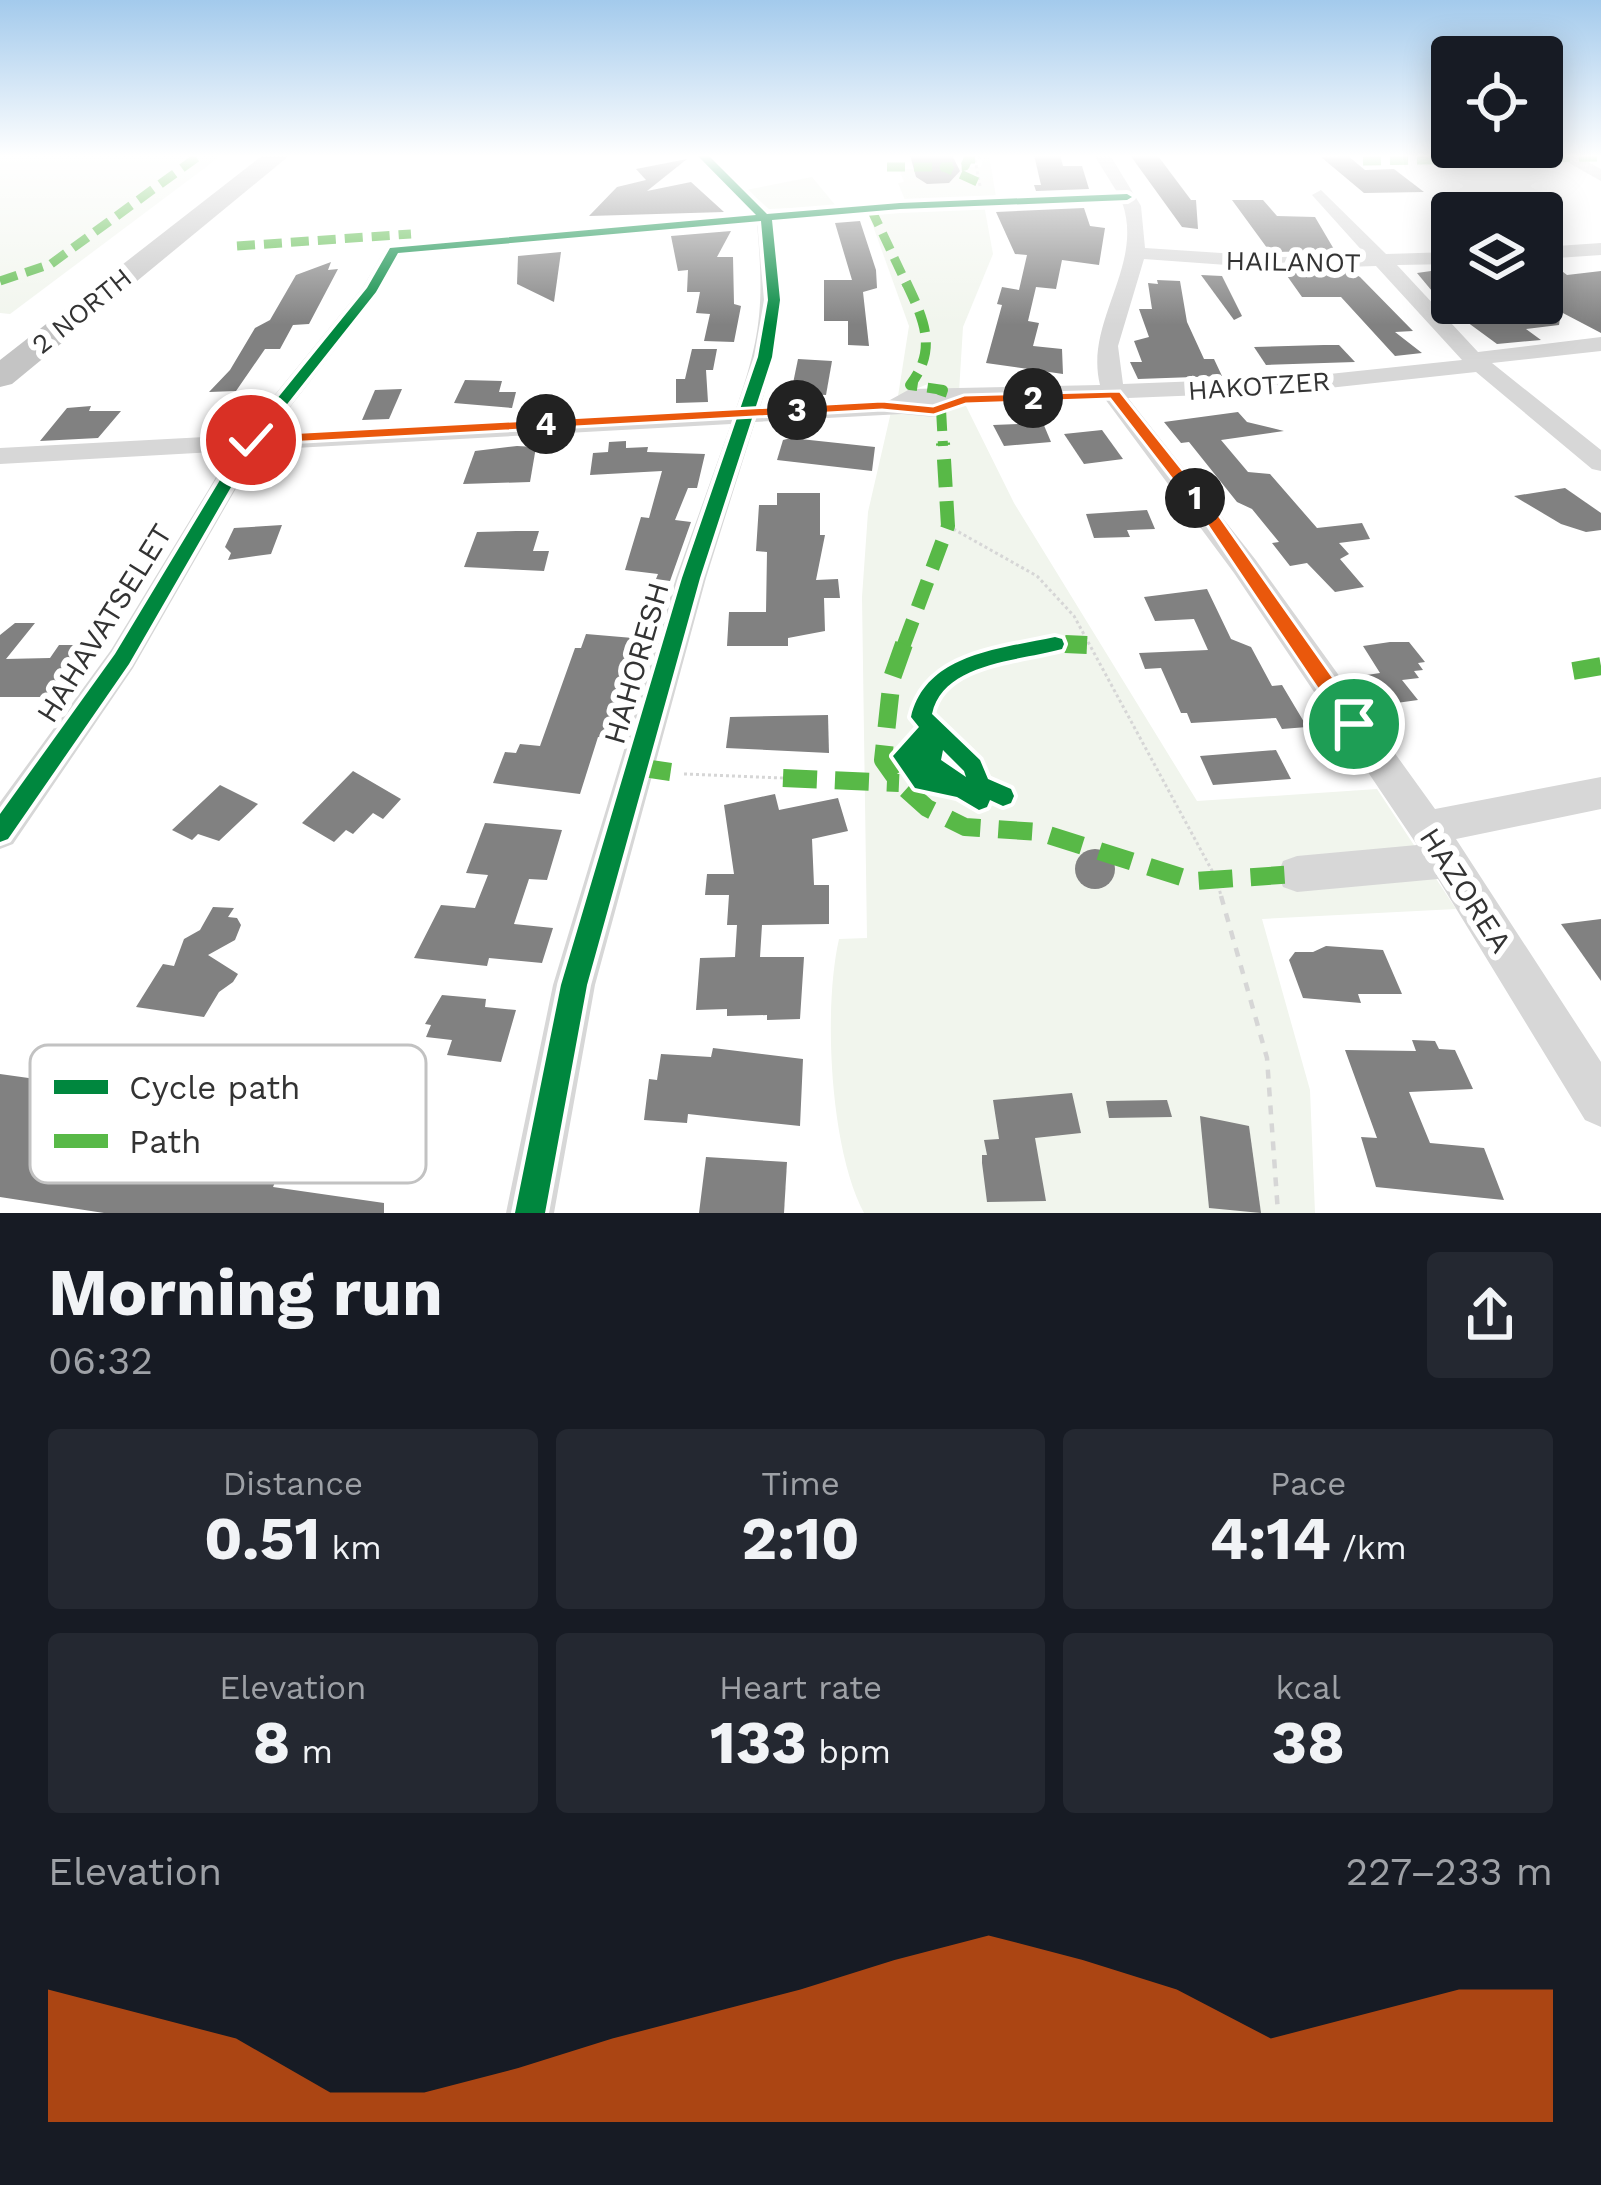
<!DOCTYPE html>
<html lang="en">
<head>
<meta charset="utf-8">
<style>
  body { margin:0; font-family:"Work Sans",sans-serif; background:#242831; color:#f1f3f6; height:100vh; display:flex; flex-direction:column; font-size:45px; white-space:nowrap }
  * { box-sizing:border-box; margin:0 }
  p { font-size:39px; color:#9ea1a6 }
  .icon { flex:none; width:66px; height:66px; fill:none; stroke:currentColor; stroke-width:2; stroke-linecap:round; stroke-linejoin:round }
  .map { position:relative; height:1213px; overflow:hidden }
  .side { display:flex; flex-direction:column; background:#171b24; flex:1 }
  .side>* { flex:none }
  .buttons { position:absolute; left:1431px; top:36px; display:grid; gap:24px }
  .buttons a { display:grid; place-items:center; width:132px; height:132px; border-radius:12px; background:#171b24; box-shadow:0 6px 30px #0003; font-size:60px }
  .pin { position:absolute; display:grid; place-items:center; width:102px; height:102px; color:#fff; margin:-51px; border:6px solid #fff; border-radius:50%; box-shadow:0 3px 12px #0007 }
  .km { position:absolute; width:60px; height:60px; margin:-30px; border-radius:50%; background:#222; color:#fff; font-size:33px; line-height:60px; text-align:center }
  .round { display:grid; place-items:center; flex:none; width:126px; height:126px; border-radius:12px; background:#242831 }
  .overview { display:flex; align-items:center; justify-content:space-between; height:204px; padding:0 48px }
  h1 { font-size:66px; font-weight:700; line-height:90px }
  .figures { display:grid; grid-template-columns:repeat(3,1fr); gap:18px; height:204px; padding:12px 48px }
  .figures div { display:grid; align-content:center; border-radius:12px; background:#242831; text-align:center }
  .figures b { font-size:60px; font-weight:700 }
  .figures small { font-size:33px; font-weight:400 }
  .figures p { font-size:33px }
  .chart { height:336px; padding:24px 48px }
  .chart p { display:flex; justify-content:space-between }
  .chart svg { width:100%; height:216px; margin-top:12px; fill:#ea580c; opacity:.7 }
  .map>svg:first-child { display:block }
</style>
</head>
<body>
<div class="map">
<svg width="1601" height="1213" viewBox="0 0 1601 1213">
  <rect width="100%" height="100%" fill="#fff"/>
  <g fill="#f1f5ed">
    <path d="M0 155H222L10 314 0 313Z"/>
    <path d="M984 155H989L996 197 905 200 898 183 904 182 899 169H921L915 177 928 184 942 168 981 167Z"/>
    <path d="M812 177 836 206 769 209 746 190Z"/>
    <path d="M984 205 993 254 963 327 959 392 928 384 898 396 909 326 868 212Z"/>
    <path d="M960 405 966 406 1014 503 1197 801 1377 789 1456 909 1262 919 1310 1090 1315 1213H864C830 1150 823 1009 839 939L867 938 862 597 868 512 891 412H945Z"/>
  </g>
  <g fill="#818181">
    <path d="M910 155H952L960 171 949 183 927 184 916 177Z"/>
    <path d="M1034 155H1060L1063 166H1082L1089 189 1036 191 1034 185H1041Z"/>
    <path d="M1130 155 1158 156 1191 200H1196L1198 229 1182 227Z"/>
    <path d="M1348 156 1365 170 1394 169 1424 192 1364 193 1321 157Z"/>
    <path d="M687 159 647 191 691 182 724 212 589 216 617 187 646 180 636 169Z"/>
    <path d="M1232 200H1263L1277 216 1315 217 1335 251 1270 252Z"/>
    <path d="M1084 208 1090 226 1105 228 1099 265 1062 260 1056 289 1036 287 1028 321 1039 323 1033 346 1062 349 1063 374 986 363 1002 305 997 304 1002 287 1019 290 1027 255 1015 254 996 212Z"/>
    <path d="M860 221 876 270 877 288 863 292 869 346 848 345V321H824V280H852L835 223Z"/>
    <path d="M731 231 717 257H733L734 304 741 306 734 342 704 341 710 314 696 313 700 292H687L688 270 678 271 671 236Z"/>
    <path d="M561 252 554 302 517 284 518 256Z"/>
    <path d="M331 262 328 270 338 269 309 324 293 325 280 349H265L236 391 209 392 230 370 255 328 270 320 296 275Z"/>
    <path d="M1554 265 1567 275 1601 271V333L1561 312 1559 325 1526 329 1541 340 1497 344 1452 311V315L1417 273 1452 268V303H1542V266Z"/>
    <path d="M1349 271 1360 277 1413 331 1395 332 1422 353 1395 356 1341 297H1302L1285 273Z"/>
    <path d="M1201 275 1222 276 1242 316 1234 320Z"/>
    <path d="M1157 280 1180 281 1187 322 1204 359H1214L1222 376 1138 379 1130 362H1142L1134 341 1149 337 1139 309H1152L1148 283 1158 284Z"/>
    <path d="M1324 345H1339L1355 362 1266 365 1254 347Z"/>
    <path d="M692 349H717L713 370H706L708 402 676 403V379H685Z"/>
    <path d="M798 359 832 361 826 395 791 393Z"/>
    <path d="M465 380 502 381 499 392H516L512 408 454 403Z"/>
    <path d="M402 389 389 419 362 420 375 390Z"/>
    <path d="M91 406 89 411H121L98 438 40 441 67 408Z"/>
    <path d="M1238 412 1247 422 1284 431 1221 440 1248 472 1270 474 1317 528 1362 523 1370 539 1339 543 1349 554 1340 559 1364 587 1335 592 1307 563 1290 566 1272 543 1279 542 1252 509 1237 502 1189 442 1181 443 1164 422Z"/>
    <path d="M1043 423 1051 442 1004 446 993 425Z"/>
    <path d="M1102 430 1123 459 1084 464 1064 434Z"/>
    <path d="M791 438 875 447 872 471 777 460 783 440Z"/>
    <path d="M626 441V448L648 447 647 452 705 454 697 488H688L675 520 691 522 670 581 656 579 658 574 625 570 641 517 649 518 662 471 590 475 593 453 608 452 609 442Z"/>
    <path d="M517 446 536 447 530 482 463 484 475 451Z"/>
    <path d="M1565 488 1601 513V530L1586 532 1561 524 1514 496Z"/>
    <path d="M777 493H820V535H825L816 580 838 579 840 598H824L825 631 788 638V646H727L729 612H766L767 552 756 551 759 505H777Z"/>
    <path d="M1147 510 1155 529 1127 530 1130 537 1094 538 1086 514Z"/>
    <path d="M282 525 271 554 228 560 231 553 225 547 234 528Z"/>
    <path d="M516 531H539L533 551H549L544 571 464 567 477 532Z"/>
    <path d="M1207 589 1231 639 1251 647 1272 686 1282 685 1307 727 1282 729 1276 718 1191 723 1187 713H1181L1161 668 1145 669 1139 653 1208 650 1194 619 1155 621 1144 597Z"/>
    <path d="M15 623H35L6 659 50 658 59 645H82L50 697H0V635Z"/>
    <path d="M586 634 633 638 607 738 598 737 580 794 493 783 505 752 516 753 520 744 540 746 575 648H581Z"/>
    <path d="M1390 642H1409L1425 662 1418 663 1423 670 1414 671 1419 678 1402 680 1418 700 1382 705 1360 676 1380 673 1363 646Z"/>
    <path d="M828 715 829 753 726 748 730 717Z"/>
    <path d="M1276 750 1291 779 1213 785 1200 756Z"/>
    <path d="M353 771 401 799 383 819 373 813 353 834 346 830 334 842 302 823Z"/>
    <path d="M220 785 258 804 219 841 198 834 192 840 172 830Z"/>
    <path d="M775 794 779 810 838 798 848 831 812 839 814 885H829V924L762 925 760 957H804L800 1019 767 1020V1015L727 1016V1009L696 1010 700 958 735 957 737 925H727L729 895H705L707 874H734L724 805Z"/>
    <path d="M485 823 562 830 547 880 529 879 514 924 553 928 542 963 489 958 487 966 414 958 441 905 475 908 488 875 466 873Z"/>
    <circle cx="1095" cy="869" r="20"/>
    <path d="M213 907 234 908 228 917 237 918 241 925 235 940 208 955 238 974 233 982 219 992 204 1017 136 1007 163 964 174 966 184 939 200 930Z"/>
    <path d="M1601 919V981L1561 924Z"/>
    <path d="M1326 946 1383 950 1402 994H1358L1361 1003 1303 998 1289 960 1295 952H1313Z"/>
    <path d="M442 995 486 999 485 1007 516 1010 501 1062 447 1055 452 1040 426 1037 431 1025 425 1024Z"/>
    <path d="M1412 1040 1435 1041 1439 1049 1455 1050 1473 1089 1409 1092 1430 1143 1484 1148 1504 1200 1376 1187 1361 1137 1377 1138 1345 1050 1416 1051Z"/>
    <path d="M713 1048 803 1059 800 1126 688 1114 687 1123 644 1120 649 1079 657 1080 661 1054 711 1057Z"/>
    <path d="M0 1074 50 1081 54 1076 306 1112 273 1187 384 1203V1213H104L0 1197Z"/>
    <path d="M1072 1093 1081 1133 1035 1138 1046 1201 987 1202 982 1163V1155H987L984 1140 999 1139 993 1100Z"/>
    <path d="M1167 1100 1172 1117 1109 1118 1106 1101Z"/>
    <path d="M1200 1116 1249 1126 1261 1213 1209 1208Z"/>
    <path d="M706 1157 787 1162 784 1213H699Z"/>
  </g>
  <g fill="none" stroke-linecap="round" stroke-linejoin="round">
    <g stroke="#d6d6d6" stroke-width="3" stroke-dasharray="3 3" stroke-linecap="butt">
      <path d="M980 186 975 159 985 155"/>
      <path d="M948 526 1037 576 1074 616 1216 878 1222 899"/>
      <path d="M684 774 783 778"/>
    </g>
    <path stroke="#d6d6d6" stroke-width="4.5" stroke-dasharray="9 9" stroke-linecap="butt" d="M1221 896 1267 1058 1278 1213"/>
    <g fill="#d7d7d7" fill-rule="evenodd">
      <path d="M694 155H711L769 212 900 201 1117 192 1094 155H1110L1141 206 1145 248 1282 257 1366 255 1312 195 1321 190 1386 254 1452 252V264L1397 265 1478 352 1601 337V351L1492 363 1601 450V471L1592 469 1476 372 1301 391 1128 398 1255 559 1435 809 1601 777V809L1456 839 1601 1062V1127L1585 1120 1438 879 1297 892 1283 887 1278 874 1283 861 1297 856 1417 845 1234 573 1105 399 962 404 934 417 902 414 755 422 706 578 595 985 554 1213H506L553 985 676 578 731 424 258 450 133 668 13 844 0 849V802L111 650 232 451 0 464V448L242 435 363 287 387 246 751 214ZM1122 202C1145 266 1084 321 1100 385L910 389 890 400 760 407C784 332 784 300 775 222L900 211ZM757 224C764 302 762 334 736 409L269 434 379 293 401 255ZM1144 259 1282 269 1376 266 1462 360 1301 377 1123 384 1118 346Z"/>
      <path d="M1555 155H1575L1601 169V181Z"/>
      <path d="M1601 243V255L1542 259V247Z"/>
    </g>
    <path fill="#c4c4c4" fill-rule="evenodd" d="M263 155H290L12 384 0 387V360Z"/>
    <g stroke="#58b947" stroke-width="9" stroke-dasharray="18 9" stroke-linecap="butt">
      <path d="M975 159H968L965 166 944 167 980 183"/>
      <path d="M1363 161 1601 157"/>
      <path d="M887 167H944"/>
      <path d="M871 209 907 285"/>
      <path d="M237 246 411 234"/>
      <path d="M0 281 51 264 200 155"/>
    </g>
    <g stroke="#58b947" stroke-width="10" stroke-dasharray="22 10" stroke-linecap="butt">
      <path d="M906 282C924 320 938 349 910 385L943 390 941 396"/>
      <path d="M941 409 943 446"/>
    </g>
    <g stroke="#58b947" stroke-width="14" stroke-dasharray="28 14" stroke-linecap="butt">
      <path d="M1055 644 1087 645"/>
      <path d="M903 647 948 526 943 443"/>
    </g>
    <g stroke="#58b947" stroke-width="18" stroke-dasharray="34 18" stroke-linecap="butt">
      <path d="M904 644 892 678 883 760 899 783 927 808 965 827 1039 832 1194 881 1297 874"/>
      <path d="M1065 644 1087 645"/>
      <path d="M1573 671 1601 666"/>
      <path d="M637 767 684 774"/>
      <path d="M783 778 899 783"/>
    </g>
    <defs>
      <g id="cycleway">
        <path d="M697 155H708L767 214 900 203 1127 194 1132 197 1127 200 900 209 772 220 780 300 772 357 700 578 587 985 545 1213H515L561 985 682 578 758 357 768 300 761 221 398 253 376 292 257 442 129 664 8 839 0 842V814L115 654 246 437 367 288 390 248 756 215Z"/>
        <path d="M1055 637 1062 639 1064 644 1062 649C1020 661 943 662 932 714L980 760 988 779 1011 789 1014 796 1011 803 1003 806 990 800 987 807 979 810 957 797 915 788 893 756 919 727 911 717C926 653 1001 649 1055 637ZM943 750 964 771 966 777 941 760Z"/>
      </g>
    </defs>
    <use href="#cycleway" stroke="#fff" stroke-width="8"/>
    <use href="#cycleway" fill="#00873e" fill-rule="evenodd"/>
  </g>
  <linearGradient id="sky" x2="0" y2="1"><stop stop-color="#a3caec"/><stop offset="0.48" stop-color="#fff"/><stop offset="1" stop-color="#fff" stop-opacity="0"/></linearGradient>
  <rect width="1601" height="325" fill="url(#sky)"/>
  <path fill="#ea580c" stroke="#fff" stroke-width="3" d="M1120 391 1218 514 1362 718V731H1346L1205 522 1110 399 966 404 934 415 882 410 251 445 243 440 251 435 882 401 933 406 964 395Z"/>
  <g text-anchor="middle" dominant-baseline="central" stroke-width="12" stroke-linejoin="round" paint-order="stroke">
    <g font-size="27" fill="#333" stroke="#fff">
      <text transform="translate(1293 262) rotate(1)">HAILANOT</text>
      <text transform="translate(82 311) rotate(-39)">2 NORTH</text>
      <text transform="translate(1259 386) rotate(-4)">HAKOTZER</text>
    </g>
    <g font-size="30" fill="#333" stroke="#fff">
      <text transform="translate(104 623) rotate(-58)">HAHAVATSELET</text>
      <text transform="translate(636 663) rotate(-74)">HAHORESH</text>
      <text transform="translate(1466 890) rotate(57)">HAZOREA</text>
    </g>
  </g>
  <rect x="30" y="1045" width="396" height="138" rx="18" fill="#fff" stroke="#c2c2c2" stroke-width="3"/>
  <rect x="54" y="1080" width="54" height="14" fill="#00873e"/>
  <rect x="54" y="1134" width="54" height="14" fill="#58b947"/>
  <g font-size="33" fill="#333">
    <text x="129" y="1099">Cycle path</text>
    <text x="129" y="1153">Path</text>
  </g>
</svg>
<div class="buttons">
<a><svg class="icon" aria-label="locate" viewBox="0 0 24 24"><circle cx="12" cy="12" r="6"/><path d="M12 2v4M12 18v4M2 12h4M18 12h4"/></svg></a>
<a><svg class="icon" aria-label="layers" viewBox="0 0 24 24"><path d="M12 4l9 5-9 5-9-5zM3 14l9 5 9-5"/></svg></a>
</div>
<div class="pin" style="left:1354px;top:724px;background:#1e9e55"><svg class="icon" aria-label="arrive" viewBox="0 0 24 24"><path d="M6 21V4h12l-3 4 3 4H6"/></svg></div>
<div class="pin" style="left:251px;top:440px;background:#d93025"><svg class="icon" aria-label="check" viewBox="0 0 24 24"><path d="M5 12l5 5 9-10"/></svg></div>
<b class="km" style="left:1195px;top:498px">1</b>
<b class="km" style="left:1033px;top:398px">2</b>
<b class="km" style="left:797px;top:410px">3</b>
<b class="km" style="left:546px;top:424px">4</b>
</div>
<section class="side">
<div class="overview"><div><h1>Morning run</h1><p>06:32</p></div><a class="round"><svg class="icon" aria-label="share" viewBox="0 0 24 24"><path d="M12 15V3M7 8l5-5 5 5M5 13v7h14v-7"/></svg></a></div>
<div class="figures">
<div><p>Distance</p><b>0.51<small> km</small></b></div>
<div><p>Time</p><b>2:10</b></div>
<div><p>Pace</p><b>4:14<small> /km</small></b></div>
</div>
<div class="figures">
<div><p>Elevation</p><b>8<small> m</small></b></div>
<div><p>Heart rate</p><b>133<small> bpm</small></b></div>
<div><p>kcal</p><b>38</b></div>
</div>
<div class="chart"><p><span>Elevation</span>227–233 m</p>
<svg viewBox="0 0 160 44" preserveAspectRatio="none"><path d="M0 44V17L10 22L20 27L30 38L40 38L50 33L60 27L70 22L80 17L90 11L100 6L110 11L120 17L130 27L140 22L150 17L160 17V44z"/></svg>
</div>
</section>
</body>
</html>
